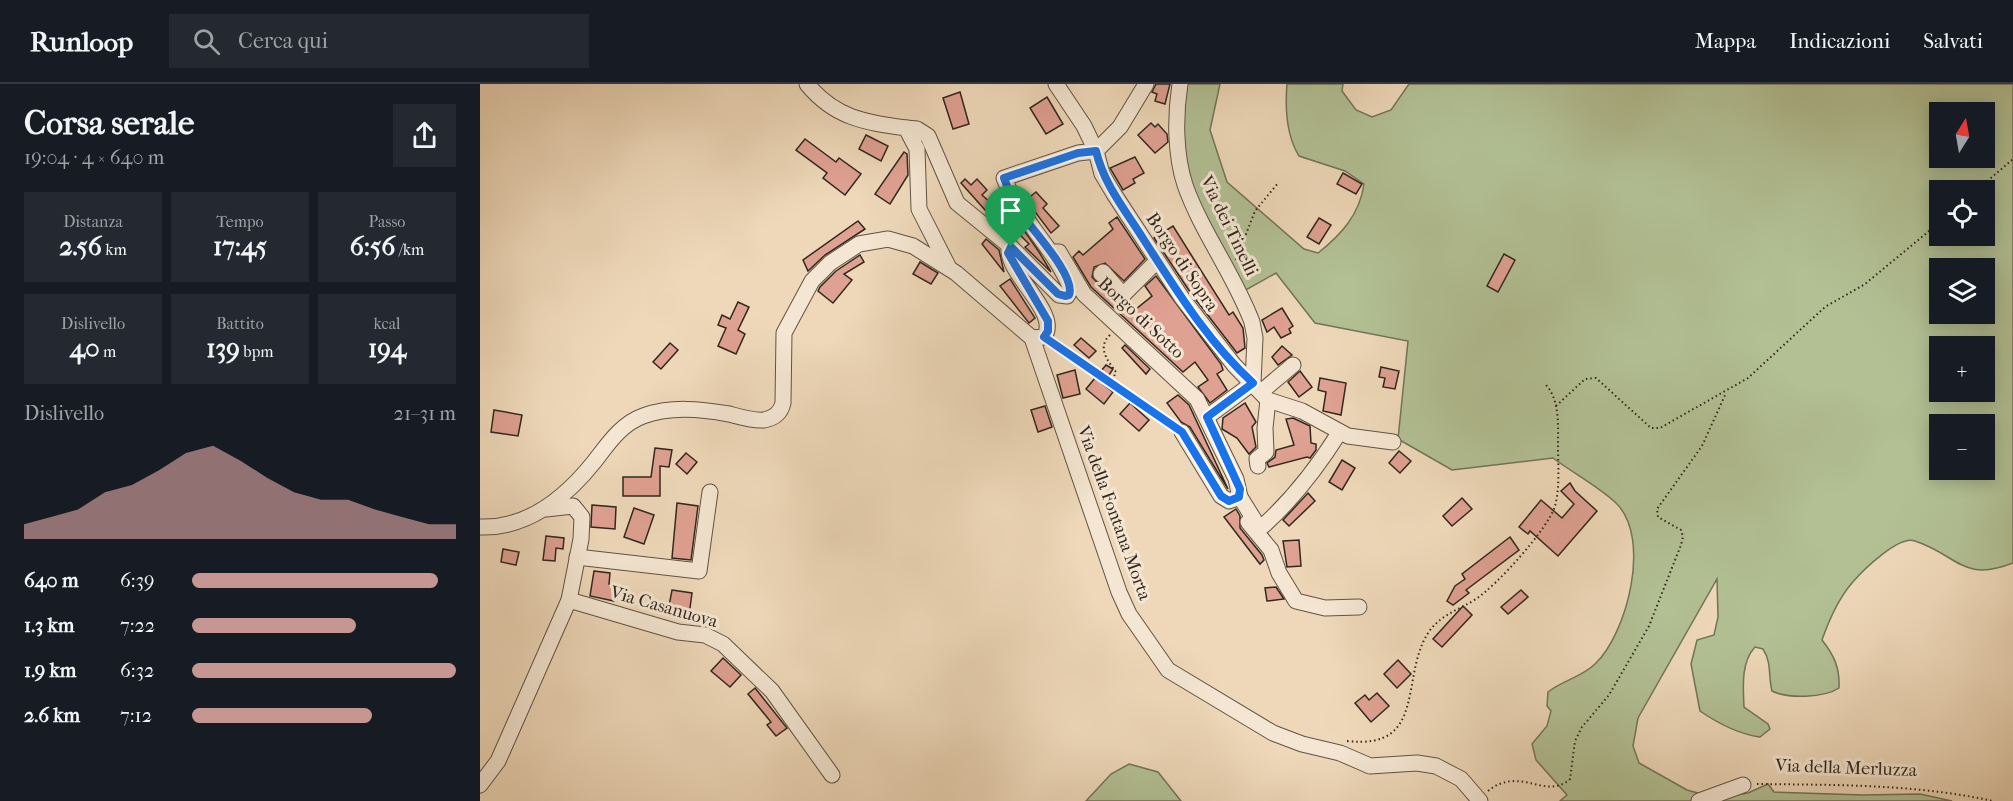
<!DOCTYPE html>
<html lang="it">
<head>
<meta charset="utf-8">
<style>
  body { margin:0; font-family:"IM FELL French Canon",serif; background:#242831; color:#f1f3f6; height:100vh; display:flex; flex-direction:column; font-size:22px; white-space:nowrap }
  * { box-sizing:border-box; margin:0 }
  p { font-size:20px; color:#9ea1a6 }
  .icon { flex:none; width:33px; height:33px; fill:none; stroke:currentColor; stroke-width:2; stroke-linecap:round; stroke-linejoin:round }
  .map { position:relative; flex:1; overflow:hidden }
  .sheet { display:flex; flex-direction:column; background:#171b24; width:480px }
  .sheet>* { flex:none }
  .needle { width:39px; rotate:11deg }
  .buttons { position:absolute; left:1449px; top:18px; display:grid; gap:12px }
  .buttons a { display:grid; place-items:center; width:66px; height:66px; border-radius:0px; background:#171b24; box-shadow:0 3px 15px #0003; font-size:30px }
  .pin { position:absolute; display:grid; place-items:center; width:51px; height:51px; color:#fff; margin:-62px -26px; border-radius:50% 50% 50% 0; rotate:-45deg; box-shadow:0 0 6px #0007 }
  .pin .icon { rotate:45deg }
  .round { display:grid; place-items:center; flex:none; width:63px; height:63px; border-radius:0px; background:#242831 }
  .summary { display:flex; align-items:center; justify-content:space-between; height:102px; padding:0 24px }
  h1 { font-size:33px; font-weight:700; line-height:45px }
  .metrics { display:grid; grid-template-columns:repeat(3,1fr); gap:9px; height:102px; padding:6px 24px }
  .metrics div { display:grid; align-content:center; border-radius:0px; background:#242831; text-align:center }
  .metrics b { font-size:26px; font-weight:700 }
  .metrics small { font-size:16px; font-weight:400 }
  .metrics p { font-size:16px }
  .chart { height:168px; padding:12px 24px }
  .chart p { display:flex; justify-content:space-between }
  .chart svg { width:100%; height:108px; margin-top:6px; fill:#c59692; opacity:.7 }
  ul { padding:0 24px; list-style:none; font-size:20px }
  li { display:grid; grid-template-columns:96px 72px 1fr; align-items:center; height:45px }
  li i { height:15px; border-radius:8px; background:#c59692 }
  header { display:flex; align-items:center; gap:36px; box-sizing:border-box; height:84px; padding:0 30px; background:#171b24; border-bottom:2px solid #363941 }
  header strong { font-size:28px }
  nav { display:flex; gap:33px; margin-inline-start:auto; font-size:21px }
  .search { width:420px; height:54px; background:#242831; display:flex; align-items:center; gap:15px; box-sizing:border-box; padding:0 21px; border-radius:0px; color:#9ea1a6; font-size:22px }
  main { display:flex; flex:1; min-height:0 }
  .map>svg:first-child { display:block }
</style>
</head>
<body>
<header>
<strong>Runloop</strong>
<div class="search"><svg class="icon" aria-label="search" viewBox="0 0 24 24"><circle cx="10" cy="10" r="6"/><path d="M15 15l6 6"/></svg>Cerca qui</div>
<nav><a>Mappa</a><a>Indicazioni</a><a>Salvati</a></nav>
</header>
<main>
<section class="sheet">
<div class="summary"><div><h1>Corsa serale</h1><p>19:04 · 4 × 640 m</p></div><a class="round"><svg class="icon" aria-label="share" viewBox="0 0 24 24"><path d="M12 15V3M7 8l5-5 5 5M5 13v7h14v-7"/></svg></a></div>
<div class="metrics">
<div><p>Distanza</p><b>2.56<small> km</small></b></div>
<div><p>Tempo</p><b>17:45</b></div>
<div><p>Passo</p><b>6:56<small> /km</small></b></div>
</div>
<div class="metrics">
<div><p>Dislivello</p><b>40<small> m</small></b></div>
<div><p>Battito</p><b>139<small> bpm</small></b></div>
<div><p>kcal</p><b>194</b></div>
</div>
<div class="chart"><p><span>Dislivello</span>21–31 m</p>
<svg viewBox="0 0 160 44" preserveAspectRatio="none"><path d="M0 44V38L10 35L20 32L30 25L40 22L50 16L60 9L70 6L80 12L90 19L100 25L110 28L120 28L130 32L140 35L150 38L160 38V44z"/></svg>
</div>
<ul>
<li><b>640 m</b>6:39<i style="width:93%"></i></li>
<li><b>1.3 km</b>7:22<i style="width:62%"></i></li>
<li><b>1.9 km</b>6:32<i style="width:100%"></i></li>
<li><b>2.6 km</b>7:12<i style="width:68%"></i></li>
</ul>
</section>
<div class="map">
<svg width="1533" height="717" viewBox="0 0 1533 717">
  <rect width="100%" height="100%" fill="#eed8b9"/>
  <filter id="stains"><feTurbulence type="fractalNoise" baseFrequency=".00333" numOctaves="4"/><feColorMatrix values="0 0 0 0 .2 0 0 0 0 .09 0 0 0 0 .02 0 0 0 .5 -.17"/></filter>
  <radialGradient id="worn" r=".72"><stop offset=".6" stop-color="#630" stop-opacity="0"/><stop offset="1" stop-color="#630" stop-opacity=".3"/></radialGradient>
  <g fill="#b2c094" stroke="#727458" stroke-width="1.5" fill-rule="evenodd">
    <path d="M707 0H740L730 46 747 98 824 165 838 169C861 151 880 130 884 100L865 87 819 72C806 51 805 24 807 0H863L862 7 876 26 892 33 911 26 929 0H1533V479C1482 499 1478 471 1435 457 1419 451 1383 486 1372 499 1359 514 1349 536 1342 556 1354 571 1360 584 1359 604 1344 614 1308 615 1292 607 1288 592 1292 579 1283 565L1275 563C1261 578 1263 602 1264 623L1288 640 1290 645 1280 653C1258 650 1239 640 1220 627L1211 580 1217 556 1234 551 1238 533 1237 495 1158 634 1153 662 1159 679 1207 706 1236 714 1268 709 1288 700 1294 708 1383 711 1440 710 1472 717H1080L1087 711 1056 676 1052 660 1067 642 1071 627 1067 622 1068 608C1083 596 1102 593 1115 580 1147 550 1172 454 1136 419 1118 402 1093 389 1073 374L972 386 918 355 928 257 835 239 796 189 764 207C747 174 714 124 707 89 701 59 704 30 707 0ZM1460 28H1504V74H1460ZM1460 106H1504V152H1460ZM1460 184H1504V230H1460ZM1460 262H1504V308H1460ZM1460 340H1504V386H1460Z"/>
    <path d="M649 680 678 688 701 717H606L631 690Z"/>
  </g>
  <g fill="#dfa192" stroke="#32271d" stroke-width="1.5">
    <path d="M676 0H690L685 20 675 17 677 10 672 8Z"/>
    <path d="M480 8 489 40 473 45 463 14Z"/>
    <path d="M567 13 583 40 566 50 550 24Z"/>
    <path d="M671 39 675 43 678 40 687 50 688 58 675 69 658 51Z"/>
    <path d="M386 51 408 62 401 77 379 65Z"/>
    <path d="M325 55 356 78 359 74 381 90 365 111 343 94 347 89 316 66Z"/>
    <path d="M424 68 427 70 428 91 410 120 395 110Z"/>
    <path d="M655 73 664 89 653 95 655 99 643 106 630 84Z"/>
    <path d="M863 89 882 100 876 110 857 100Z"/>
    <path d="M485 95 491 101 497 95 507 106 502 111 521 128 514 136 481 99Z"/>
    <path d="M556 108 567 120 563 124 579 142 571 149 546 116Z"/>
    <path d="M529 125 559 168 571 188 545 163 549 160 521 132Z"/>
    <path d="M637 133 665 175 644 197 625 179 614 183 612 193 636 218 641 220 649 218 656 225 672 212 665 202 676 192 741 280 743 286 737 290 747 306 730 319 718 303 728 296 715 278 703 288 611 203 593 173 599 167 603 171 633 145 629 139Z"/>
    <path d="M839 134 851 141 839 160 827 153Z"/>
    <path d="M378 137 385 145 345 171 328 187 323 176Z"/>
    <path d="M693 142 749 231 753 228 763 244 765 264 757 269 710 208 674 154Z"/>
    <path d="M506 155 519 166 524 188 502 160Z"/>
    <path d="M1024 170 1035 176 1018 208 1007 202Z"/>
    <path d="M380 171 384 178 364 190 372 196 353 219 338 207 340 203 356 187Z"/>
    <path d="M440 178 458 189 451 200 433 190Z"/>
    <path d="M530 195 555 234 549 239 520 202Z"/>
    <path d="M258 218 269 223 258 246 265 250 256 270 238 262 246 244 238 241 242 231 250 235Z"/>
    <path d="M802 224 813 242 809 245 811 249 801 254 794 243 787 248 782 236Z"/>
    <path d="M601 254 616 267 609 274 594 261Z"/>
    <path d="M190 259 198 266 181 285 173 278Z"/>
    <path d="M645 261 670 285 666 290 642 264Z"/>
    <path d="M802 262 812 271 798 281 792 273Z"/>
    <path d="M626 281 633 285 623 300 633 308 624 320 606 305Z"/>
    <path d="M901 283 919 287 915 305 903 303 905 294 899 293Z"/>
    <path d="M595 286 600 310 583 314 577 291Z"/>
    <path d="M820 287 832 303 819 313 808 298Z"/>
    <path d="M840 294 866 299 861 331 843 327 846 308 838 306Z"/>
    <path d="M698 311 709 321 748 405 710 343 701 338 687 319Z"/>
    <path d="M650 319 669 336 659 347 640 330Z"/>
    <path d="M765 319 776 338 772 343 776 363 769 370 757 354 742 345 743 334Z"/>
    <path d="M565 322 572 343 558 348 551 326Z"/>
    <path d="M14 326 42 331 38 352 11 348Z"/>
    <path d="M813 334 830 342 831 359 836 360V366L830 374 827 373 789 383 787 379 795 373 796 366 814 361 806 335Z"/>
    <path d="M175 364 192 366 189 383 180 382V412H143V393H171Z"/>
    <path d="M919 367 931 377 920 389 909 379Z"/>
    <path d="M206 369 217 378 207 390 196 380Z"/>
    <path d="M862 376 875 384 862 406 849 398Z"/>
    <path d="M1090 399 1095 407 1117 427 1078 472 1050 447 1048 450 1039 443 1061 416 1082 434 1094 420 1081 407Z"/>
    <path d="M828 409 835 417 809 442 803 436Z"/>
    <path d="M982 414 992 425 972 442 963 432Z"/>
    <path d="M197 419 218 422 211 476 192 474Z"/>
    <path d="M112 421 136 423 135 445 111 443Z"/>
    <path d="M154 424 174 431 164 460 144 453Z"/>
    <path d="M756 425 760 432V444L782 471 784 476 780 480 744 433Z"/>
    <path d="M66 452 84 454 83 465 76 464 75 477 63 476Z"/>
    <path d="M1030 453 1039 466 986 506 989 509 973 521 967 517 975 502 985 495 982 490Z"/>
    <path d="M819 456 821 482 807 483 803 457Z"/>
    <path d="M23 465 39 468 36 481 21 478Z"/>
    <path d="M114 487 130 489 129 500 136 501 134 517 110 512Z"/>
    <path d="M796 503 804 515 787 517 785 504Z"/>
    <path d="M192 506 212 509 209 531 188 527Z"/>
    <path d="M1041 506 1048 513 1028 530 1021 523Z"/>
    <path d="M983 522 992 531 962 563 953 555Z"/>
    <path d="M243 574 261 591 250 603 231 587Z"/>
    <path d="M918 576 931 590 917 604 904 590Z"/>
    <path d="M275 604 307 644 296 652 287 641 291 638 268 610Z"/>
    <path d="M897 609 909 622 891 638 875 619 885 611 889 616Z"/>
  </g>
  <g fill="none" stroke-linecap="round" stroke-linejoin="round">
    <defs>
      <g id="minor">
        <path d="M327 0C355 34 384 38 426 44L437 65 439 125 469 184"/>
        <path d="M576 0 604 42 616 67 622 90 634 110 702 214 754 281 788 316 822 327 868 352 913 358"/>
        <path d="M700 0C695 32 695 70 705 101 722 149 754 190 772 238L775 254 773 299"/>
        <path d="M426 44 437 45 448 52 477 119 531 163"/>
        <path d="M616 67 640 43 666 0"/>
        <path d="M572 168H579L604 210 717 315 756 395 760 413 778 442H783C814 414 837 384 859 349"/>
        <path d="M621 190 623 188 643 211 677 177"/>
        <path d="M552 254 564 253C581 229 527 191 529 165L531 163 579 211 587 212 591 205C574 163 540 136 524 94L598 69 616 67"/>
        <path d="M781 308 813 281"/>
        <path d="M727 333 773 299"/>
        <path d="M702 348 741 412 749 417 760 413"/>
        <path d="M778 382 777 375 786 368 785 344 788 316"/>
        <path d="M768 438 791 466 799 489 816 517 845 524 879 523"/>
        <path d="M0 443C47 445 86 413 114 378 128 360 141 340 163 332 191 322 220 325 249 330 260 333 273 337 284 336 295 334 301 328 303 319L304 249 332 197 350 179 379 160 408 155 433 162 476 189 552 254 639 508 649 530 688 586 793 649 822 660 860 669 890 682 937 679 956 682 981 695 1000 717"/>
        <path d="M97 473 219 487 230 408"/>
        <path d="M89 516 198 548 225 551 243 560 292 607 352 691"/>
        <path d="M0 701 18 677 89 516 101 455 102 433 93 422 66 425"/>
        <path d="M1219 717 1263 701"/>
      </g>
    </defs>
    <use href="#minor" stroke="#615344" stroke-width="17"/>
    <g stroke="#32271d" stroke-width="2" stroke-dasharray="1.5 3" stroke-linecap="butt">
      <path d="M1497 106 1533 75"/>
      <path d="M756 176 775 127 798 99"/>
      <path d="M630 251C617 263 627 276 636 288L631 299"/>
      <path d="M574 260 692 343"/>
      <path d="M1076 322 1105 295 1116 294 1171 344H1180L1268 294 1345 223 1385 200 1460 138"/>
      <path d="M867 657C950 667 918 587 951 545 964 529 979 526 996 515 1017 501 1068 445 1075 422 1080 404 1078 381 1078 362 1078 343 1080 316 1066 301"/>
      <path d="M1277 700C1356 701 1435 700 1513 717"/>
      <path d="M1008 707C1040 681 1066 717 1090 695L1095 657 1102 643 1129 611 1169 542 1201 461 1203 453 1201 446 1178 433 1177 425 1222 362 1246 309"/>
    </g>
    <use href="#minor" stroke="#f4e6d2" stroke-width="15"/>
  </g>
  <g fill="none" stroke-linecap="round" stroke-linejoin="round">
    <defs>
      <path id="route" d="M616 67C624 101 646 127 664 156 697 207 728 258 773 299L727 333 760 405 759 413 749 417 741 412 702 348 564 253 568 247V237L528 169 531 163 578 210 585 212 589 211C597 192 548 141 537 124 531 115 528 104 524 94L598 69Z"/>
    </defs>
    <use href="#route" stroke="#fff" stroke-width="12"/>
    <use href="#route" stroke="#1a73e8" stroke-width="8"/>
  </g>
  <g text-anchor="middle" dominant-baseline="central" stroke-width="6" stroke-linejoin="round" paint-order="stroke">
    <g font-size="18" fill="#32271d" stroke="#f4e6d2">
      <text transform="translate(749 142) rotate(64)">Via dei Tinelli</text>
      <text transform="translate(702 178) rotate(56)">Borgo di Sopra</text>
      <text transform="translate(661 234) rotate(43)">Borgo di Sotto</text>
      <text transform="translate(634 429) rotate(70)">Via della Fontana Morta</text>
      <text transform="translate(184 523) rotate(16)">Via Casanuova</text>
      <text transform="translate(1366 684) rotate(2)">Via della Merluzza</text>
    </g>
  </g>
  <rect width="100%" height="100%" filter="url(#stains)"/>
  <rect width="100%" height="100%" fill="url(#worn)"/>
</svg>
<div class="buttons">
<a><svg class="needle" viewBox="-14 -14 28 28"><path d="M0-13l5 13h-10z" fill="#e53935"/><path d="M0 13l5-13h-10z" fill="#9ea1a6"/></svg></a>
<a><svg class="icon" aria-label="locate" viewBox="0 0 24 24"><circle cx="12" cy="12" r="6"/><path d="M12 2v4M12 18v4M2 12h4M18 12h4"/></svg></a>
<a><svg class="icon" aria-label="layers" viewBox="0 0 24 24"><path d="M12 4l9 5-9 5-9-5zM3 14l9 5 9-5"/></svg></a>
<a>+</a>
<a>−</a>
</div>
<div class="pin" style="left:531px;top:163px;background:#1e9e55"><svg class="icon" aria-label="arrive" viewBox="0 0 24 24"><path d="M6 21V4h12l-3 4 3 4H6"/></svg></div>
</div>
</main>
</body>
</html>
